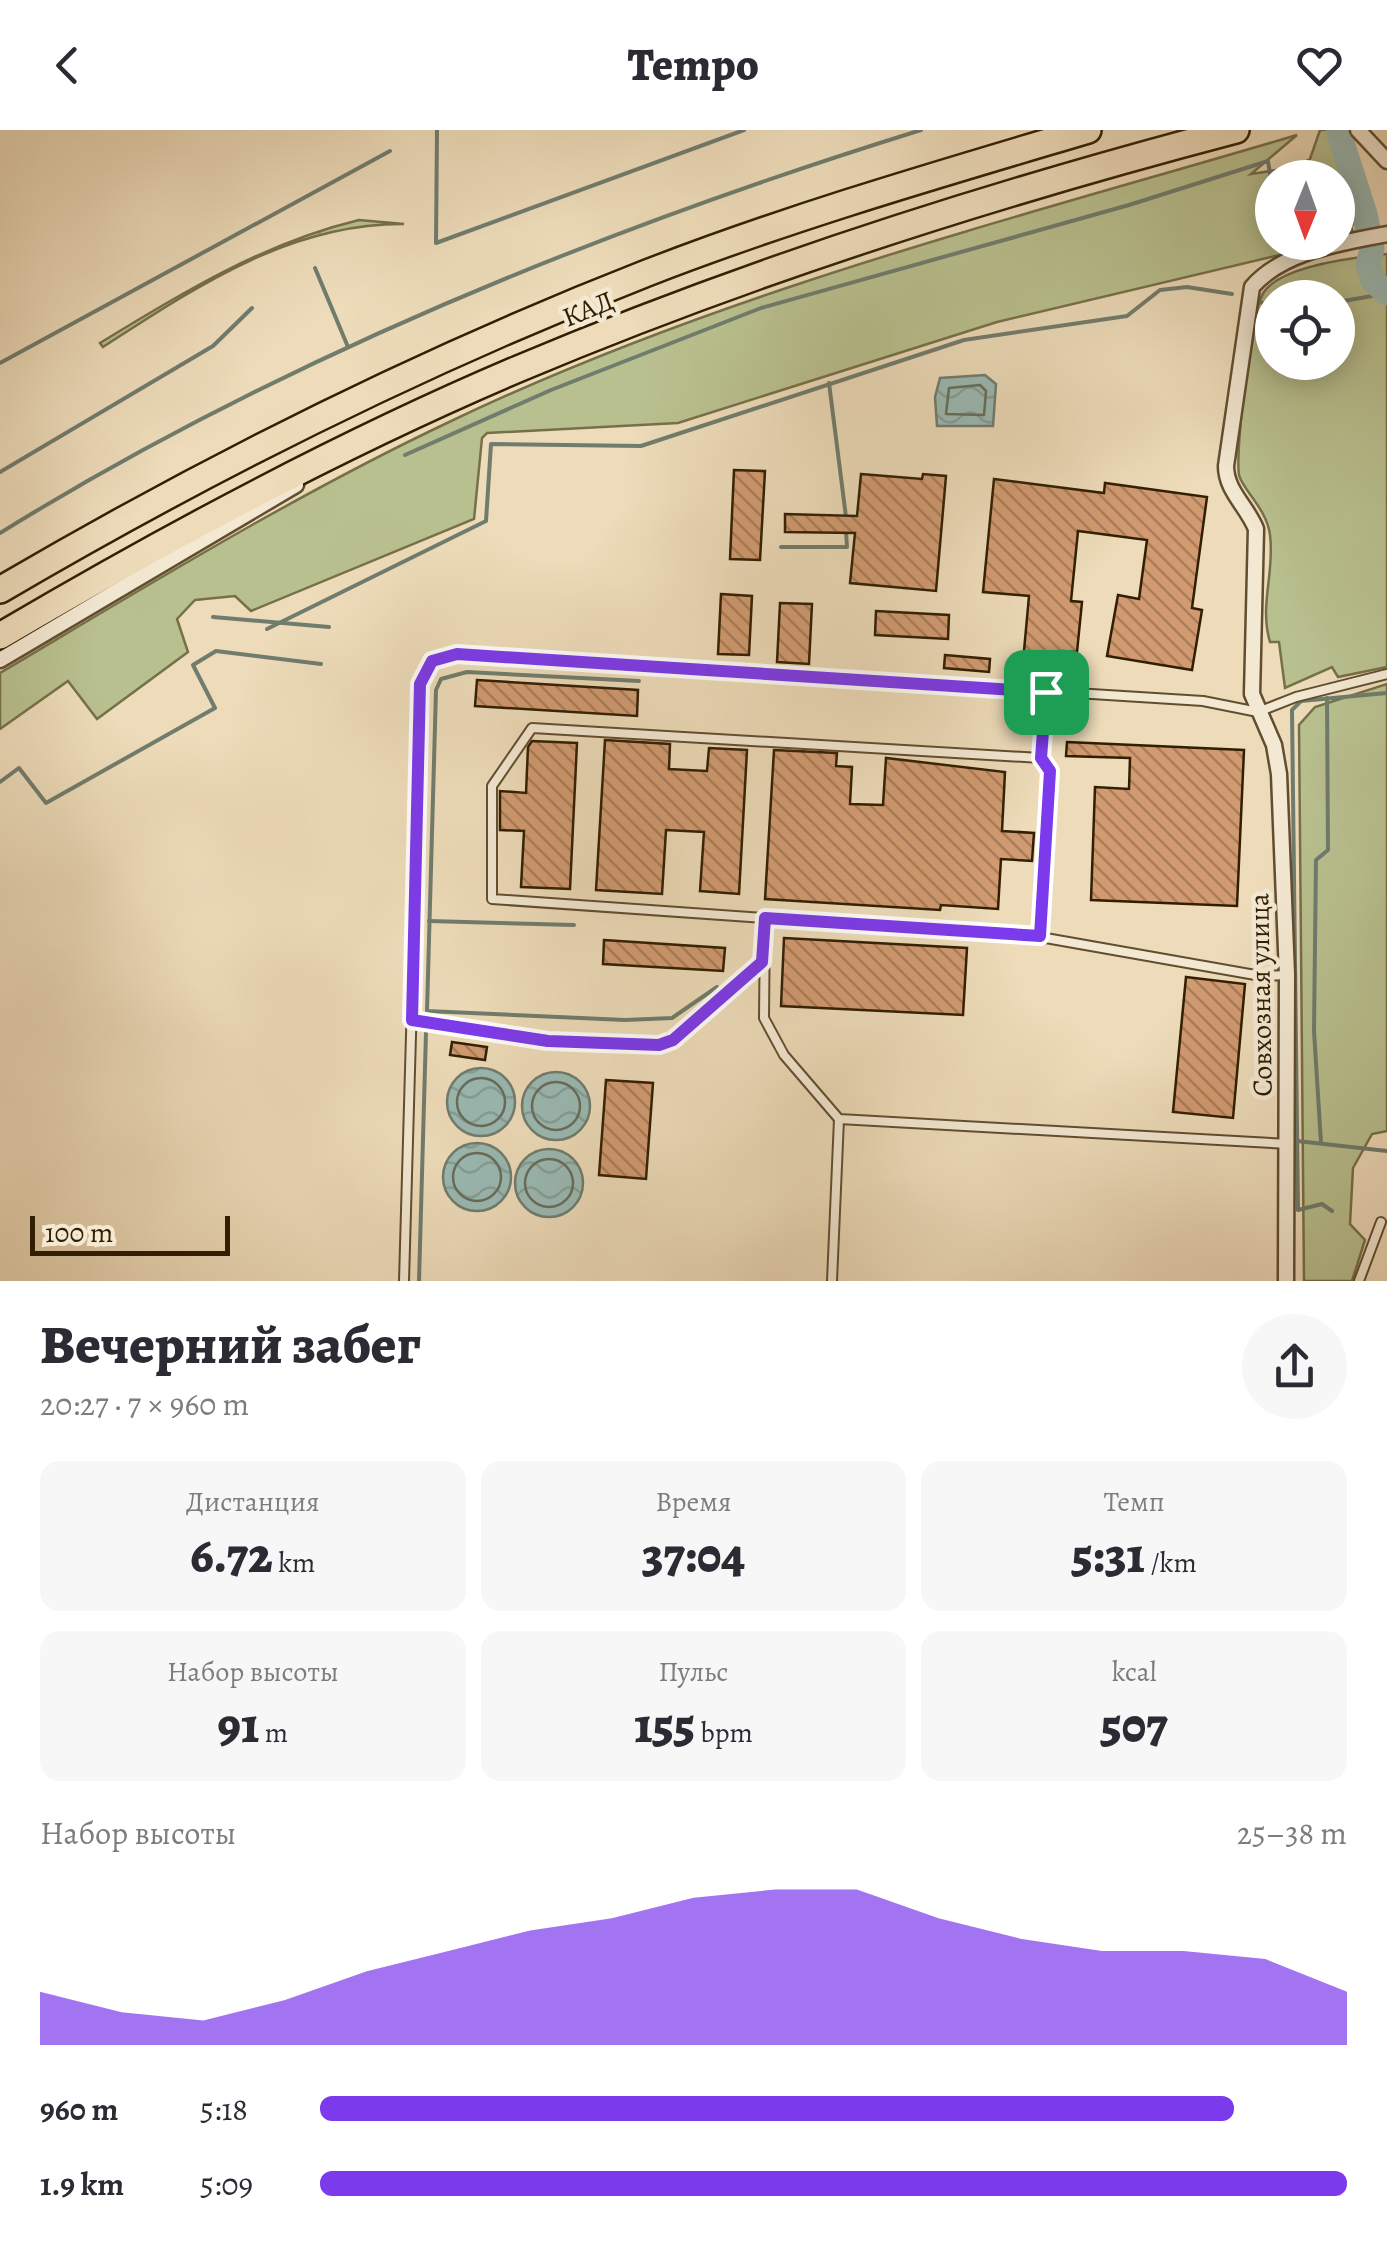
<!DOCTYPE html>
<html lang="ru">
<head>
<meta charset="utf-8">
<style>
  body { margin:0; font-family:Alegreya,serif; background:#f7f7f7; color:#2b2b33; height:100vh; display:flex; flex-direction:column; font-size:38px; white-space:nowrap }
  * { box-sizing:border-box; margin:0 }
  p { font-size:32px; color:#7c7c81 }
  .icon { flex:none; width:55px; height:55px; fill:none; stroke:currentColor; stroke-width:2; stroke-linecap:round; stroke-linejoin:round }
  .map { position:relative; height:1151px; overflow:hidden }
  .sheet { display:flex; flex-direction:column; background:#fff; flex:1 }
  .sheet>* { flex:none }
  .needle { width:65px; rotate:181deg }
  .tools { position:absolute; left:1255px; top:30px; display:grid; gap:20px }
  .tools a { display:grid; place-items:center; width:100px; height:100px; border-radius:50%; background:#fff; box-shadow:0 5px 25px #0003; font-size:50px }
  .scale { position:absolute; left:30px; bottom:25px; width:200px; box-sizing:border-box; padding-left:10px; border:5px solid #321f03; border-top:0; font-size:28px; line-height:35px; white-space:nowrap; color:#321f03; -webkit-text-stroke:8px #f3e8d2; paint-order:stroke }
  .pin { position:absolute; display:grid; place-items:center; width:85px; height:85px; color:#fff; margin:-42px; border-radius:20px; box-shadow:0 5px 15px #0006 }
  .round { display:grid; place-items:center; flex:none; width:105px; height:105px; border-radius:52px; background:#f7f7f7 }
  .head { display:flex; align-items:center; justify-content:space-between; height:170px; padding:0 40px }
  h1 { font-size:55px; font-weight:800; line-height:75px }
  .metrics { display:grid; grid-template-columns:repeat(3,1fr); gap:15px; height:170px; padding:10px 40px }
  .metrics div { display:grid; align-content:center; border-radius:20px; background:#f7f7f7; text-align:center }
  .metrics b { font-size:50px; font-weight:800 }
  .metrics small { font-size:28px; font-weight:400 }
  .metrics p { font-size:28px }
  .chart { height:280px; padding:20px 40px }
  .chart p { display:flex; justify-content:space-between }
  .chart svg { width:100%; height:180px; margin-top:10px; fill:#7c3aed; opacity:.7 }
  ul { padding:0 40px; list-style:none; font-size:32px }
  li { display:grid; grid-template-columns:160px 120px 1fr; align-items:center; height:75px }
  li i { height:25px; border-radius:12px; background:#7c3aed }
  header { display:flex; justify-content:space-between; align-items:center; height:130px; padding:0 40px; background:#fff; font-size:45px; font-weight:800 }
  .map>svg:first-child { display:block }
</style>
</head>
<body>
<header><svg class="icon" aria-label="back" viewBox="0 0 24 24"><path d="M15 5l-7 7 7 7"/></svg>Tempo<svg class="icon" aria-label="heart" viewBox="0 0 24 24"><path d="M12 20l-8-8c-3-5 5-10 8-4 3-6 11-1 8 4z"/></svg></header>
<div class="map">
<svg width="1387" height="1151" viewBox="0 0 1387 1151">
  <defs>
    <pattern id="forest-crowns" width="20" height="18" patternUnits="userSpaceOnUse" patternTransform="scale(2.5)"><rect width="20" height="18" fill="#b9c08f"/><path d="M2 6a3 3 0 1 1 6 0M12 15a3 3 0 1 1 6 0" fill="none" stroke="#979b73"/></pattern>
    <pattern id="water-waves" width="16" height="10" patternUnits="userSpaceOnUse" patternTransform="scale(2.5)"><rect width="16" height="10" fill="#9abab4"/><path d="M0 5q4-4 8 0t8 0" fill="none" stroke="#859f99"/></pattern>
    <pattern id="building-back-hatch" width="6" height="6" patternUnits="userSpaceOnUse" patternTransform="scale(2.5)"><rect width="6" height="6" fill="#d19a70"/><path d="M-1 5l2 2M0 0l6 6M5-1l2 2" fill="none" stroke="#aa7d5a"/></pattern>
  </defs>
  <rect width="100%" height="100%" fill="#eddbb9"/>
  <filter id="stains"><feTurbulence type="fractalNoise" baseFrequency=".002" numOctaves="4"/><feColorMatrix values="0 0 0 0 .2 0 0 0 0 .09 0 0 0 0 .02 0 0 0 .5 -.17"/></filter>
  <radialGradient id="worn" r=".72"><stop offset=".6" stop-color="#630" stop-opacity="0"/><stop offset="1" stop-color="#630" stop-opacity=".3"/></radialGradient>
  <g fill="#b9c08f" stroke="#767049" stroke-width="2.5" fill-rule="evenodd">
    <path d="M1320 0H1333L1357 88 1351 97 1354 106 1338 111V48H1272V112L1330 113 997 192 678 293 487 303 482 308 474 389 251 481 235 466 195 470 177 489 188 522 97 589 68 551 0 599V543C147 456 293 366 447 293 718 163 1010 90 1297 5L1251 44 1295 37 1310 29Z"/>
    <path d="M1387 124V537L1338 547 1332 537 1285 558 1279 512H1270C1259 475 1275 442 1270 405 1267 379 1242 359 1239 345 1235 321 1251 180 1264 162 1282 135 1357 127 1387 124ZM1272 168H1338V232H1272Z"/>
    <path d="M1387 554V1001L1372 1004 1353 1038 1350 1094 1365 1110 1352 1151H1304L1299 595 1315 577Z"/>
  </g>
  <path fill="url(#forest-crowns)" stroke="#767049" stroke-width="2.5" d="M359 90 404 94C290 93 196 157 103 217L100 213C183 162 264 113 359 90Z"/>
  <g fill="url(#water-waves)" stroke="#707c6d" stroke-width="2.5">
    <path d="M985 245 996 254 993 296H937L935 267 940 248Z"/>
    <circle cx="481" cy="972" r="34"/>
    <circle cx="556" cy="976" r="34"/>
    <circle cx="477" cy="1047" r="34"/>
    <circle cx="549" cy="1053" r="34"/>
  </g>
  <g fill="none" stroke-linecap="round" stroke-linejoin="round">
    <g stroke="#666c5c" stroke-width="2.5">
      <path d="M980 255 986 261 984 285 946 284 949 258Z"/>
      <circle cx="481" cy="972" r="24"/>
      <circle cx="556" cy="976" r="24"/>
      <circle cx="477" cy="1047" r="24"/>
      <circle cx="549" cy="1053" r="24"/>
    </g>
    <g stroke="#707c6d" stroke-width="4">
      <path d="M437 0 436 113 744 0"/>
      <path d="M1338 60 1356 59"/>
      <path d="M315 138 348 217"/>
      <path d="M1257 170 1272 178"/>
      <path d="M1338 172 1383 164"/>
      <path d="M0 233 390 21"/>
      <path d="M829 253 846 387"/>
      <path d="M405 325 551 260 761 178 1129 75 1268 31 1272 56"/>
      <path d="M0 342 213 216 252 178"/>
      <path d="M0 403C285 227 602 99 921 0"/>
      <path d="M781 417H847L846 401"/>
      <path d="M213 487 329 497"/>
      <path d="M267 499 486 391 491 314 641 316 964 210 1127 186 1160 160 1187 157 1232 164"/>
      <path d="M639 551 467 542 441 549 436 560 427 881 625 890 672 888 717 857"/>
      <path d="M0 652 19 638 46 673 215 578 193 535 216 521 321 534"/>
      <path d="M429 791 574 795"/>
      <path d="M1297 1011 1387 1021"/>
      <path d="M1321 1013 1314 901 1316 730 1328 720 1327 568"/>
      <path d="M1332 1081 1322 1074 1298 1080 1292 580 1301 571 1387 563"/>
      <path d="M419 1151 426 902"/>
    </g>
    <path stroke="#9abab4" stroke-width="25" d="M1338 0 1365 84 1372 119 1368 135 1373 151 1387 163"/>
  </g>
  <g fill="url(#building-back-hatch)" stroke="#321f03" stroke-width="2.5">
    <path d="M734 340 765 341 760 430 730 429Z"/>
    <path d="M861 344 922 349 923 344 946 346 936 461 850 453 855 403 785 402V384L857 386Z"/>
    <path d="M994 349 1104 363 1105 353 1207 367 1192 478 1202 480 1192 540 1107 526 1118 465 1139 469 1147 410 1078 401 1071 471 1082 472 1077 522 1063 521 1061 547 1022 543 1029 466 983 462Z"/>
    <path d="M721 464 752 466 749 525 718 524Z"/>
    <path d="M780 473 812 474 809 534 777 532Z"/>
    <path d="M876 481 949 485 948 509 875 505Z"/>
    <path d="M945 525 990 529 989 542 944 538Z"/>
    <path d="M477 550 638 560 637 586 475 576Z"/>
    <path d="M605 610 670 614 669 639 707 641 709 618 747 620 739 764 700 761 704 702 666 700 662 764 596 760Z"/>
    <path d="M532 611 577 613 570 759 521 757 524 701 500 700V661L526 663 528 617Z"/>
    <path d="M1067 612 1244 620 1237 776 1091 770 1095 657 1129 659 1130 628 1066 626Z"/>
    <path d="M774 620 837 623 836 636 852 637 850 674 883 675 886 628 1005 642 1002 701 1034 703 1032 731 1001 729 998 779 941 775 940 780 765 769Z"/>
    <path d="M784 808 967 818 963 885 781 876Z"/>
    <path d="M604 810 725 818 723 841 603 834Z"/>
    <path d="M1186 847 1245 854 1233 988 1173 982Z"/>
    <path d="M452 912 487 917 485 930 450 925Z"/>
    <path d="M606 950 653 953 646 1049 599 1045Z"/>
  </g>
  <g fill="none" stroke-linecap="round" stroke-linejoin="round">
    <defs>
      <g id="service">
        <path d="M1046 562 1041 628 1049 641 1040 807 765 788 764 888 784 925 839 989 1289 1014"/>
        <path d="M765 788 492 769V656L532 598 1041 628"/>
        <path d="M1040 807 1261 846 1287 845"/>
        <path d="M412 889 548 911 659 915 673 909 761 833"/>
        <path d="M404 1151 421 554 432 531 457 524 1203 571 1258 582 1296 567 1387 544"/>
        <path d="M832 1151 839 989"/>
        <path d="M1359 1151 1381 1092"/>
      </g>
      <g id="minor">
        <path d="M1358 0 1387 31"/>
        <path d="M0 530 296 355"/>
        <path d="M1286 1151 1287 845 1279 644 1274 615 1252 564 1256 399C1247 376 1226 361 1226 336L1252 157C1283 121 1342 113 1387 104"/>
      </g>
      <g id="motorway">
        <path d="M0 460C208 338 422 231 647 143 791 87 940 44 1088 0"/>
        <path d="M0 506C168 407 339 315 518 239 750 141 992 64 1236 0"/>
      </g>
    </defs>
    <use href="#service" stroke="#614e30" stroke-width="12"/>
    <use href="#minor" stroke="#614e30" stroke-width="19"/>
    <use href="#motorway" stroke="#321f03" stroke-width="30"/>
    <use href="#service" stroke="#f3e8d2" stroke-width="8"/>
    <use href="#minor" stroke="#f3e8d2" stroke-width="14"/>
    <use href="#motorway" stroke="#eddbb9" stroke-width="25"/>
  </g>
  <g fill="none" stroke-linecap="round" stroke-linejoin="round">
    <defs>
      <path id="route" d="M457 524 1046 562 1041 628 1050 641 1040 806 765 788 762 832 673 910 659 915 548 911 412 890 420 554 432 531Z"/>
    </defs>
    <use href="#route" stroke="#fff" stroke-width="20"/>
    <use href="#route" stroke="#7c3aed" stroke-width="12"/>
  </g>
  <g text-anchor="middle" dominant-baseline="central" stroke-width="9" stroke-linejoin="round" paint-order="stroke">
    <g font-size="28" fill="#321f03" stroke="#f3e8d2">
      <text transform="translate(588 179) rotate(-22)">КАД</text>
      <text transform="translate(1261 865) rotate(-91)">Совхозная улица</text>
    </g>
  </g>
  <rect width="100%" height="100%" filter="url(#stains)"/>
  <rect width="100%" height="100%" fill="url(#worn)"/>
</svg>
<div class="tools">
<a><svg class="needle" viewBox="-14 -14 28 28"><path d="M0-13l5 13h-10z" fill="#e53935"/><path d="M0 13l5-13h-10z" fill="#7c7c81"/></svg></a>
<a><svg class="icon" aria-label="locate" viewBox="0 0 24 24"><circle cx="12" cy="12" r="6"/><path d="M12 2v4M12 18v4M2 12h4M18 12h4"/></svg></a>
</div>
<div class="scale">100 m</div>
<div class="pin" style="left:1046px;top:562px;background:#1e9e55"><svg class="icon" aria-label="arrive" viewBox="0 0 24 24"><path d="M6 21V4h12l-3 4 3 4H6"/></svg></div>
</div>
<section class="sheet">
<div class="head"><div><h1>Вечерний забег</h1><p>20:27 · 7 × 960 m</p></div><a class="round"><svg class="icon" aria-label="share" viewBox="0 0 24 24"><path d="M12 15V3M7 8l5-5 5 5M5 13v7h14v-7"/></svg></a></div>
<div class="metrics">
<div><p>Дистанция</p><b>6.72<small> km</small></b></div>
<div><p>Время</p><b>37:04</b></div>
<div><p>Темп</p><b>5:31<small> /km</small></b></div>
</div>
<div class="metrics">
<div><p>Набор высоты</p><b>91<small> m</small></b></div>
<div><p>Пульс</p><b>155<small> bpm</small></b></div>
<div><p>kcal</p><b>507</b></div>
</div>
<div class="chart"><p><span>Набор высоты</span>25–38 m</p>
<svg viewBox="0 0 160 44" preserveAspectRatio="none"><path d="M0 44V31L10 36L20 38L30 33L40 26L50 21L60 16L70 13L80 8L90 6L100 6L110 13L120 18L130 21L140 21L150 23L160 31V44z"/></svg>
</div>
<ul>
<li><b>960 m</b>5:18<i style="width:89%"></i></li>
<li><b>1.9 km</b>5:09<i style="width:100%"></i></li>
</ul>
</section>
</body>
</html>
